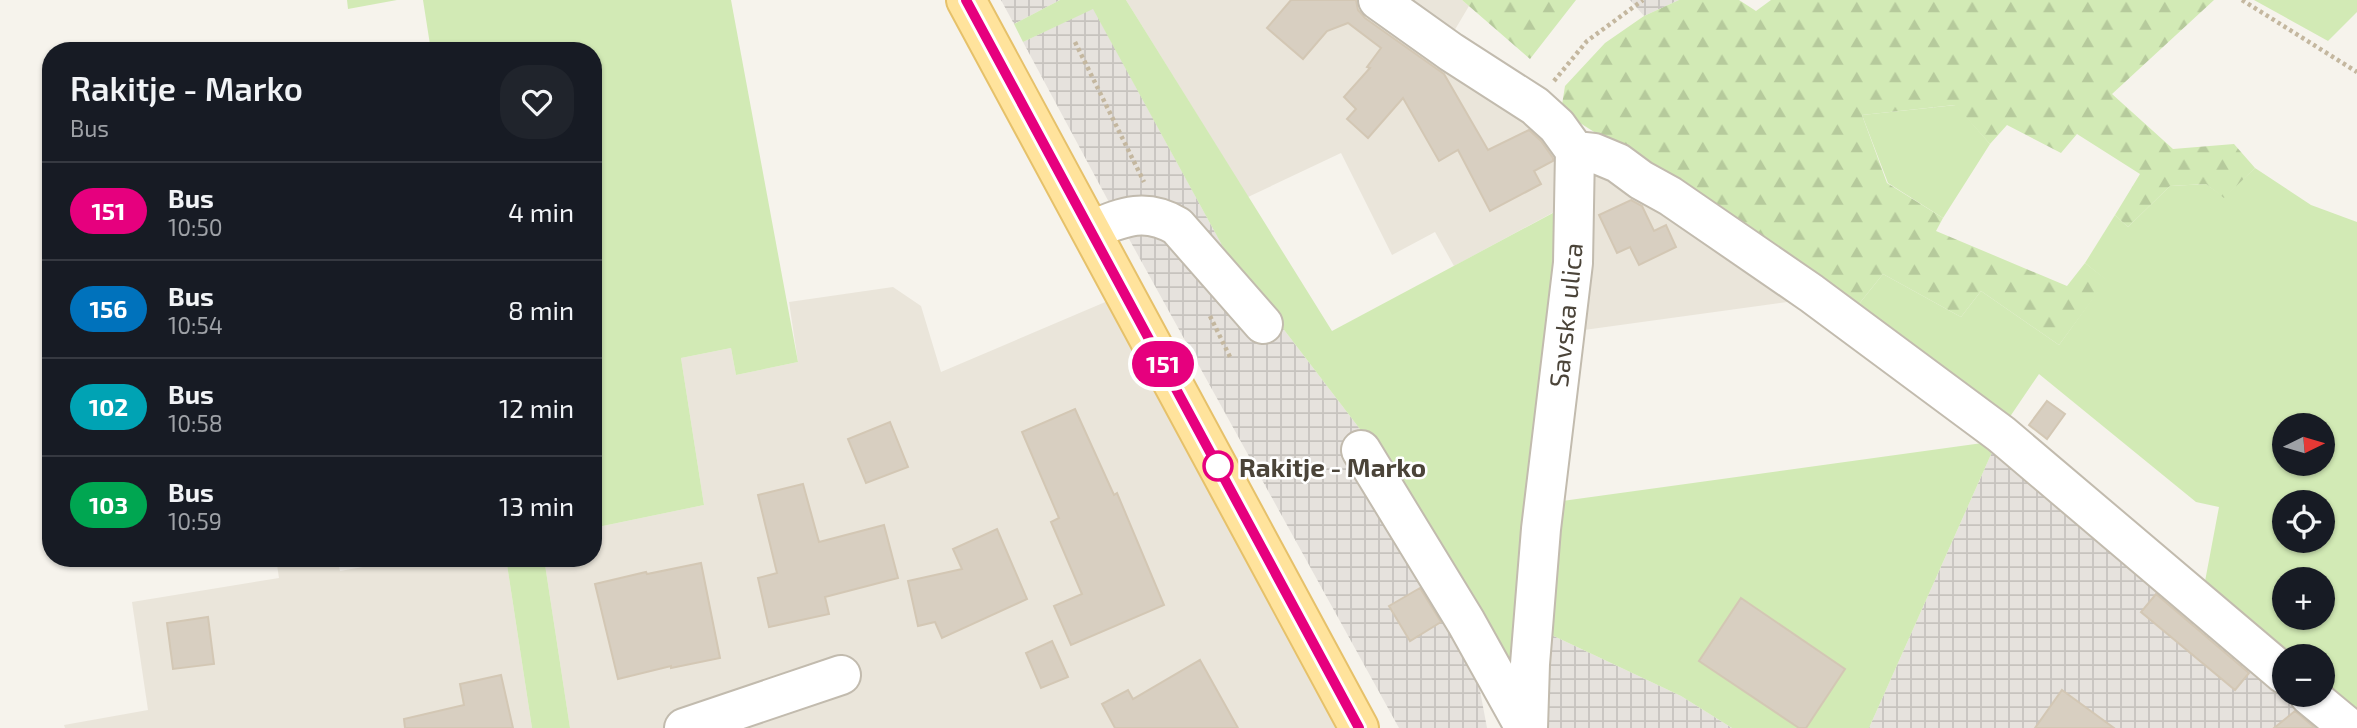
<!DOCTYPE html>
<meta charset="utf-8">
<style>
:root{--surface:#171b24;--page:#20242c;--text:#f1f3f6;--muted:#9ea1a6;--line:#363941}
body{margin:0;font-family:"Exo 2",sans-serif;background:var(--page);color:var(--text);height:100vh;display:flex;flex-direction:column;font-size:26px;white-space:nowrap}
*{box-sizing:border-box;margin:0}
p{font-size:23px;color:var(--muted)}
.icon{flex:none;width:38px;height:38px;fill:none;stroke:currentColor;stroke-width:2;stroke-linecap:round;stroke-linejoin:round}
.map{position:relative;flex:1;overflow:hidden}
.panel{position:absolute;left:42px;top:42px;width:560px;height:525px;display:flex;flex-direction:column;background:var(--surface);border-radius:28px;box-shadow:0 2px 5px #0004}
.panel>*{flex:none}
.badge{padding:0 14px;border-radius:23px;font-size:24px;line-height:46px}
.needle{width:46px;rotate:85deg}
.fabs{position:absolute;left:2272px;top:413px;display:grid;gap:14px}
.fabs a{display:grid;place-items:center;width:63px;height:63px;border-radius:50%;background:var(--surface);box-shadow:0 2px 5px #0004;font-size:35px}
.map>.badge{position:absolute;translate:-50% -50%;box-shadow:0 0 0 4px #fff}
.round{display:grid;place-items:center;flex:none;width:74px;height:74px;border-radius:28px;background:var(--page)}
.overview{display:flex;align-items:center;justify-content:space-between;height:119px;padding:0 28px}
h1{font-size:33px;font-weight:600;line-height:52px}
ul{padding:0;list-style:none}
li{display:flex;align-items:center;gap:21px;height:98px;padding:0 28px;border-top:2px solid var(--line)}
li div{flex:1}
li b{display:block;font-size:26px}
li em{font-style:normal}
li .badge{min-width:77px;font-weight:700;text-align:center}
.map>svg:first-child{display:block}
.residential{fill:#eae5da}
.industrial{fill:url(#industrial-grid)}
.green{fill:#d2eab5;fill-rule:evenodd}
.forest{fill:url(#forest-firs)}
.building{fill:#d8cfc1;stroke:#d3c7b4;stroke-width:2}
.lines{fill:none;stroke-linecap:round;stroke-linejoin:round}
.minor-casing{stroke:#c2bbae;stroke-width:42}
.major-casing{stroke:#e6c16a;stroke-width:42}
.path{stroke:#c4b79f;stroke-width:4.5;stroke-dasharray:3.5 3.5;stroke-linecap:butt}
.minor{stroke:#fff;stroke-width:38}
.major{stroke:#ffe39c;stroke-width:38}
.line-casing{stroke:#fff;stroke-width:16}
.line{stroke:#e6007e;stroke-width:10}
.stop-dot{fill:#fff;stroke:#e6007e;stroke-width:3.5}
.labels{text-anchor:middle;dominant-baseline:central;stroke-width:5;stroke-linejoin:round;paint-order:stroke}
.street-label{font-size:26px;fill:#4b4439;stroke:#fff}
.stop-label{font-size:26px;font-weight:bold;fill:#4b4439;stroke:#fff;text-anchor:start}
</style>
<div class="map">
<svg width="2357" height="728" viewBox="0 0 2357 728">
<defs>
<pattern id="industrial-grid" width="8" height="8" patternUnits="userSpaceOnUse" patternTransform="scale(1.75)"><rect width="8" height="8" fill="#e6e2dd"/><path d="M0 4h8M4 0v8" fill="none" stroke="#c7c3be"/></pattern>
<pattern id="forest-firs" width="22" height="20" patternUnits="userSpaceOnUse" patternTransform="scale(1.75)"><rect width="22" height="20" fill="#d2eab5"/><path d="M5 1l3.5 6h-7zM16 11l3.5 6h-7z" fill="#b6ca9c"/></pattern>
</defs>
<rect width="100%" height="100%" fill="#f6f3ec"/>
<!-- residential -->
<path class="residential" d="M 1126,0 L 1365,0 L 1802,300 L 1584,330 L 1565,206 L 1454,266 L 1435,232 L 1392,255 L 1341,153 L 1248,197 Z
M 1389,0 L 1462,0 L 1469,6 L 1447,43 Z
M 893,287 L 921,306 L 941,372 L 1110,300 L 1343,728 L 570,728 L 544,558 L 593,558 L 593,528 L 704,505 L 681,358 L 731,348 L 736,375 L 798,362 L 789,302 Z
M 276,558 L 337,558 L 340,571 L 415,558 L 506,558 L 532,728 L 65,728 L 64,725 L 148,710 L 132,602 L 279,578 Z"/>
<!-- industrial -->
<path class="industrial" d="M 1001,0 L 1060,0 L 1014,24 Z
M 1630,0 L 1679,0 L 1644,16 Z
M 1093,8 L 1229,258 L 1379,454 L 1475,664 L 1487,728 L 1399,728 L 1118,219 L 1023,42 Z
M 1997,441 L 2284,681 L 2284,695 L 2299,695 L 2336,728 L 1869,728 Z
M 1541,630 L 1681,696 L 1732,728 L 1546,728 Z"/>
<!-- green -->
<path class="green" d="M 347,0 L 397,0 L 348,9 Z
M 423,0 L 731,0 L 798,362 L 736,375 L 731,348 L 681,358 L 704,505 L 593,528 L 593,51 L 431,51 Z
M 1060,0 L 1126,0 L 1332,331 L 1566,206 L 1520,656 L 1508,662 L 1379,454 L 1229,258 L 1093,9 L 1023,42 L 1014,24 Z
M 2254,0 L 2357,0 L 2357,12 L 2328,41 Z
M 1956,105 L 1990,144 L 1943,218 L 1888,183 L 1862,115 Z
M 2255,168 L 2311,205 L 2357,222 L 2357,712 L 2322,693 L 2322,656 L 2284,656 L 2203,592 L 2219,507 L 2196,502 L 2039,374 L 2003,427 L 1851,314 L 1883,274 L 1961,317 L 1981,291 L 2059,345 L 2106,280 L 2085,263 L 2115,215 L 2128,227 L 2170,186 L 2206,184 L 2224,197 ZM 2284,425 L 2322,425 L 2322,464 L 2284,464 ZM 2284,502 L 2322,502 L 2322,541 L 2284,541 ZM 2284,579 L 2322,579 L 2322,618 L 2284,618 Z
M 1997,441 L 1869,728 L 1732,728 L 1681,696 L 1541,630 L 1555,502 Z
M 506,558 L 544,558 L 570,728 L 532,728 Z"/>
<!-- forest -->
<path class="forest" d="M 1462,0 L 1576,0 L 1530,59 Z
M 1679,0 L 1739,0 L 1756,11 L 1771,0 L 2214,0 L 2112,94 L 2173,149 L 2234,144 L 2255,168 L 2224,198 L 2206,184 L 2170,186 L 2128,227 L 2115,215 L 2140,174 L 2077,134 L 2061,153 L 2007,125 L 1990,144 L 1955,105 L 1862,115 L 1887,183 L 1943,218 L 1936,231 L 2067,286 L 2085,263 L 2107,280 L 2059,345 L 1981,291 L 1961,317 L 1883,274 L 1851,314 L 1659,173 L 1561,111 L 1565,86 L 1605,43 L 1644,16 Z"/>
<!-- building -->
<path class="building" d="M 1291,0 L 1356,0 L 1358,10 L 1365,18 L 1444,74 L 1488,150 L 1529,130 L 1541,141 L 1553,158 L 1553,161 L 1534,171 L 1541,184 L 1490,211 L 1458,150 L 1439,161 L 1403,98 L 1368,138 L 1347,119 L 1356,109 L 1344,97 L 1370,68 L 1367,67 L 1381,48 L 1348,23 L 1327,31 L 1303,59 L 1267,28 Z
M 1631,200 L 1642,206 L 1654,231 L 1666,225 L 1676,247 L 1639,265 L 1630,247 L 1617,253 L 1599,215 Z
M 2047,401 L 2065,414 L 2047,439 L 2029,425 Z
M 1075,409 L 1114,495 L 1117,493 L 1164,605 L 1071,645 L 1054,606 L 1082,594 L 1051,522 L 1059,518 L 1022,432 Z
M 890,422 L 908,467 L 866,483 L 848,439 Z
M 803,484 L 819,542 L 884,525 L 898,578 L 825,597 L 829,614 L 769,627 L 758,578 L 777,573 L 758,495 Z
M 997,529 L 1027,599 L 942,638 L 935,622 L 918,626 L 908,581 L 962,569 L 953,549 Z
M 701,563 L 720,658 L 671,668 L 671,666 L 618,679 L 595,584 L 646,572 L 647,574 Z
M 1420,588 L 1441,622 L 1410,641 L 1389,606 Z
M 2156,594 L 2249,673 L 2235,690 L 2141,612 Z
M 1741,598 L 1845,669 L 1806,728 L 1799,728 L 1699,661 Z
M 208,617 L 214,664 L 173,669 L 167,623 Z
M 1052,641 L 1068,677 L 1041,688 L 1026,653 Z
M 1200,660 L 1238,728 L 1115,728 L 1102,704 L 1128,690 L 1133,699 Z
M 501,675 L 513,728 L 405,728 L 404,719 L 464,705 L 460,684 Z
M 2062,690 L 2114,728 L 2035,728 Z
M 2295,711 L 2315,728 L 2274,728 Z"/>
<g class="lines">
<defs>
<path id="minor" d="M 1378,0 L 1451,52 L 1535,106 L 1557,126 L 1575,151 L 1573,263 L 1541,529 L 1530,664 L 1528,728
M 1575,151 L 1594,153 L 1618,163 L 1641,180 L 1670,196 L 1811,293 L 2001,434 L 2284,674
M 1091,230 C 1123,217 1145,207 1177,226 L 1263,324
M 1361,450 L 1466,622 L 1525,728
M 2309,695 L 2349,728
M 684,728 L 841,675"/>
<path id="major" d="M 966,0 L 1359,728"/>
</defs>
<!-- minor casing -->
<use href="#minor" class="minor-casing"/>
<!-- major casing -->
<use href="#major" class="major-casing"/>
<!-- path -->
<path class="path" d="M 2242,0 L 2357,72
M 1075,42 L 1144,182
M 1554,81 L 1587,41 L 1643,0
M 1210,316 L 1231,359"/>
<!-- minor -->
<use href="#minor" class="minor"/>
<!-- major -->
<use href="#major" class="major"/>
</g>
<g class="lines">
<defs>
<path id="line" d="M 966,0 L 1359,728"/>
</defs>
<!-- line casing -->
<use href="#line" class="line-casing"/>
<!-- line -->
<use href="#line" class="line"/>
</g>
<!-- markers -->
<circle class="stop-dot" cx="1218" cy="466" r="14"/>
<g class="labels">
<!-- street labels -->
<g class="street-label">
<text transform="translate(1565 315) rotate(-84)">Savska ulica</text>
</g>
<!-- stop labels -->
<g class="stop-label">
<text x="1239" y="466">Rakitje - Marko</text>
</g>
</g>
</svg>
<div class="fabs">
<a><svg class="needle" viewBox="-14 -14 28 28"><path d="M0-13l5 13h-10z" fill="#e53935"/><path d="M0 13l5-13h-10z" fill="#9ea1a6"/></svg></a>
<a><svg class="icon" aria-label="locate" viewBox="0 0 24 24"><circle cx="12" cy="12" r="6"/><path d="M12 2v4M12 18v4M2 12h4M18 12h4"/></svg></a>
<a>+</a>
<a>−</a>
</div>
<b class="badge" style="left:1163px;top:364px;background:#e6007e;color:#fff">151</b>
<section class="panel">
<div class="overview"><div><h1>Rakitje - Marko</h1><p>Bus</p></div><a class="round"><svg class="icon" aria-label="heart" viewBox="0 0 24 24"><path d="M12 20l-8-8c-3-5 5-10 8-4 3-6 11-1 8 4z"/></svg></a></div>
<ul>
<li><span class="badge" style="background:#e6007e;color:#fff">151</span><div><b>Bus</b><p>10:50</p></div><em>4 min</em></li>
<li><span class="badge" style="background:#0072bc;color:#fff">156</span><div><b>Bus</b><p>10:54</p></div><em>8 min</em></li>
<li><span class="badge" style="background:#00a3b4;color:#fff">102</span><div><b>Bus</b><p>10:58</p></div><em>12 min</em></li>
<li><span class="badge" style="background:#00a651;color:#fff">103</span><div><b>Bus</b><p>10:59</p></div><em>13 min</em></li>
</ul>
</section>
</div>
